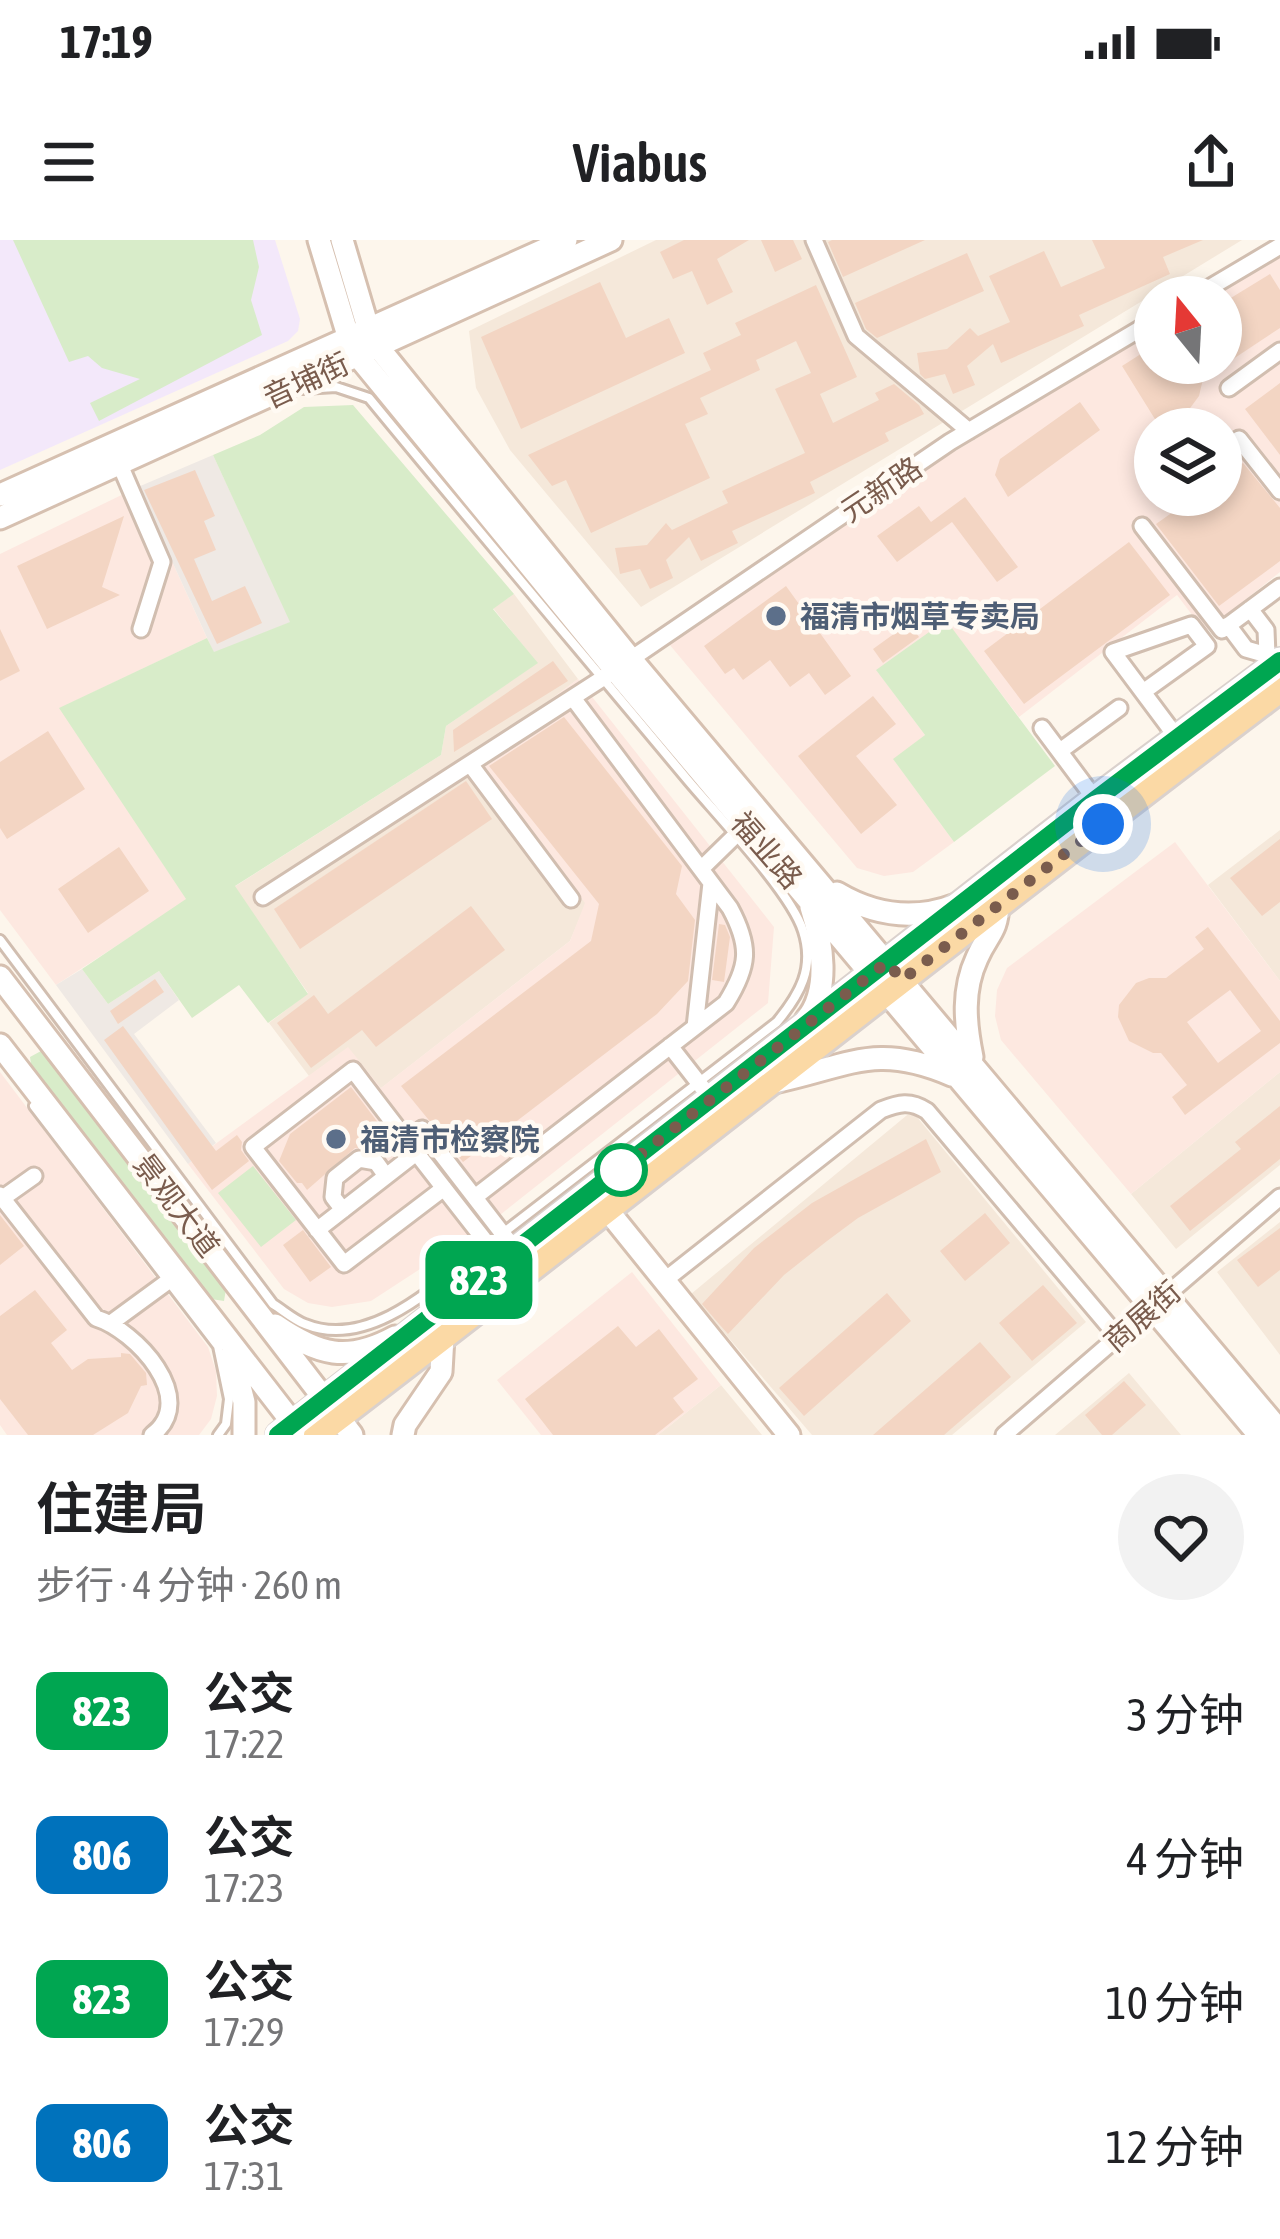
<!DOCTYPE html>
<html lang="zh">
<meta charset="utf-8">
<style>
:root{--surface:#fff;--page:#f2f2f2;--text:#202124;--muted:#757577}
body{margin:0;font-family:"Asap Condensed","Noto Sans SC",sans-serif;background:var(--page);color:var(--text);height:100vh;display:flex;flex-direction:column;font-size:45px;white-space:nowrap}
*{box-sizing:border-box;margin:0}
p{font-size:39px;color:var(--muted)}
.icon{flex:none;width:66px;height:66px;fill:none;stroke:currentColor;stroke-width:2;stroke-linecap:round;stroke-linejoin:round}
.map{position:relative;height:1195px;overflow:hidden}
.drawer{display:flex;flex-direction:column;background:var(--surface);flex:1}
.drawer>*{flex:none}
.badge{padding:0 24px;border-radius:18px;font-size:42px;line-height:78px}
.needle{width:78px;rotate:342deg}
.tools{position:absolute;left:1134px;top:36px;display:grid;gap:24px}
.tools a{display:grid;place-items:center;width:108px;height:108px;border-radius:50%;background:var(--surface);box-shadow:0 6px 18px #0003;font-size:60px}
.you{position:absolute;width:60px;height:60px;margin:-30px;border:9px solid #fff;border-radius:50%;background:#1a73e8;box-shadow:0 0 0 18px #1a73e833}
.map>.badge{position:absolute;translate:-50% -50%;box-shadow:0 0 0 6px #fff}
.round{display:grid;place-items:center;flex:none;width:126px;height:126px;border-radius:63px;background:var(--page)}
.headline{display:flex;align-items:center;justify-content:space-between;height:204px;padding:0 36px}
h1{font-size:57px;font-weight:600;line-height:90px}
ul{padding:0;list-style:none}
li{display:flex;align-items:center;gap:36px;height:144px;padding:0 36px}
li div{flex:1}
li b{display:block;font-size:45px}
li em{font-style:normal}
li .badge{min-width:132px;font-weight:700;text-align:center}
.status{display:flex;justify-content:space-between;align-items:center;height:84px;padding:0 60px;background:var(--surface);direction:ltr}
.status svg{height:33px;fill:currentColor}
header{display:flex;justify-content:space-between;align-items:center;height:156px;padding:0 36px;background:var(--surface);font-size:54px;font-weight:600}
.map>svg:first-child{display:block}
.residential{fill:#f5e8da}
.commercial{fill:#fde8e0;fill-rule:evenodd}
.industrial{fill:#efe9e4}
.education{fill:#f3e8fa}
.green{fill:#d8ecc9}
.building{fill:#f3d5c3;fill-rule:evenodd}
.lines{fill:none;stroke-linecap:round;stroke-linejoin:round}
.lane-casing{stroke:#d1beb0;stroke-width:14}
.street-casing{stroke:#d1beb0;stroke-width:21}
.secondary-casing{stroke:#d6c0b0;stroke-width:27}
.primary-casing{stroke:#dad1cd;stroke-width:30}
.lane{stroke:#fff;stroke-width:8}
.street{stroke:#fff;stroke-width:15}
.secondary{stroke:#fff;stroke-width:21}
.primary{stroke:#fbd9a5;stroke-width:24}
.line-casing{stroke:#fff;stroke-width:27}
.line{stroke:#00a651;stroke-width:18}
.walk{stroke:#7a5c4d;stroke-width:12;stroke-dasharray:0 21.6}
.service-dot{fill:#5c6f8a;stroke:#fffaf3;stroke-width:4.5}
.stop-dot{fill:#fff;stroke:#00a651;stroke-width:6}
.labels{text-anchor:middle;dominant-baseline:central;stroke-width:9;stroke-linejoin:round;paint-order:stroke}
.street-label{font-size:30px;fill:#7a5c4d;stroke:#fffaf3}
.service-label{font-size:30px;font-weight:bold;fill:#4e5e75;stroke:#fffaf3;text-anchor:start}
</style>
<div class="status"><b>17:19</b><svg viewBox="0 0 49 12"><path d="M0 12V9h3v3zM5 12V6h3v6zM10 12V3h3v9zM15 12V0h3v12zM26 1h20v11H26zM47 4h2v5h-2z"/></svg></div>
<header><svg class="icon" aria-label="menu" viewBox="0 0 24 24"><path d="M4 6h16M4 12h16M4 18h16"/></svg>Viabus<svg class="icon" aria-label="share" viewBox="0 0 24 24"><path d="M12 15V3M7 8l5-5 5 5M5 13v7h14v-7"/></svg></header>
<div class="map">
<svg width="1280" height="1195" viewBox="0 0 1280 1195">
<rect width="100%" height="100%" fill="#fdf6ec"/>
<!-- residential -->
<path class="residential" d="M 656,0 L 1242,0 L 641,367 L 510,210 L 476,148 L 469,91 Z
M 514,354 L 578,439 L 475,516 L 586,663 L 570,701 L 380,849 L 348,808 L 309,836 L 269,783 L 308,753 L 234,647 L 441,515 L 446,486 L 537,423 L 493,368 Z
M 1280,590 L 1280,741 L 1208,645 Z
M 1280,832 L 1280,925 L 1176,1009 L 1131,954 Z
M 912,871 L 1086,1082 L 952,1195 L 812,1195 L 691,1054 Z
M 1280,982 L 1280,1115 L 1217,1032 Z
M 1129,1133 L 1181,1195 L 1055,1195 Z
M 721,1145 L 762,1195 L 658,1195 Z"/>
<!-- commercial -->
<path class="commercial" d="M 1280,18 L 1280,332 L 1205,392 L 1177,355 L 1019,477 L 946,381 L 877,431 L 925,495 L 894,520 L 954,602 L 913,632 L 884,636 L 857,628 L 669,404 L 944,218 L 1155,91 L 1155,123 L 1221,123 L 1221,57 L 1213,57 ZM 1155,189 L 1221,189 L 1221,255 L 1155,255 Z
M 138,247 L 207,398 L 60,468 L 187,660 L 56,745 L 0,670 L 0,314 Z
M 578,439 L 774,687 L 768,763 L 486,986 L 371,1061 L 332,1067 L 308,1063 L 284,1049 L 188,924 L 348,807 L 381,848 L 570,701 L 585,663 L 475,516 Z
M 1175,602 L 1280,741 L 1280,832 L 1131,954 L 1001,800 L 995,776 L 997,750 L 1007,728 Z
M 0,832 L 208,1107 L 216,1131 L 217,1156 L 211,1179 L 199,1195 L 7,1195 L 0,1185 Z
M 632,1032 L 721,1145 L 658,1195 L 541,1195 L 497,1140 Z"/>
<!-- industrial -->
<path class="industrial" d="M 213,215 L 291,382 L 214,413 L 138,247 Z
M 82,729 L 108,764 L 159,731 L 179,760 L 134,794 L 216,903 L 188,924 L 56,745 Z"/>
<!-- education -->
<path class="education" d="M 0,0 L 275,0 L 300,79 L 298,91 L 288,101 L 0,230 Z"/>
<!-- green -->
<path class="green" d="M 13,0 L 253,0 L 259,27 L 251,60 L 262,95 L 99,181 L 90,163 L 140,139 L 102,128 L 88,116 L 69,122 Z
M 353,165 L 514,354 L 493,369 L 538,423 L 446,486 L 441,515 L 235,646 L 308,754 L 268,783 L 239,745 L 192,778 L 159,731 L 108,764 L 82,729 L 186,659 L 59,468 L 207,398 L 214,412 L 290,382 L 213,215 L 260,195 L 304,167 Z
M 946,380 L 1055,526 L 954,602 L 893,519 L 925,495 L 876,430 Z
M 41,811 L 226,1049 L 224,1061 L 211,1059 L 31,824 L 30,817 Z
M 253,926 L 296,980 L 261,1007 L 218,953 Z"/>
<!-- building -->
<path class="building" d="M 684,0 L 749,0 L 717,19 L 733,52 L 707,65 L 692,31 L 673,39 L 660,12 Z
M 761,0 L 793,0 L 802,19 L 775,32 Z
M 832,0 L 925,0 L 843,37 L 828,2 Z
M 1092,0 L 1203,0 L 1163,17 L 1170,34 L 1079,75 L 1084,86 L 1001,123 L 993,104 L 967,126 L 975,145 L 953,154 L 945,134 L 925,139 L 920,134 L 917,113 L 947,109 L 970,88 L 978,96 L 1010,82 L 989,36 L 1044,11 L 1061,47 L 1105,28 Z
M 967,13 L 984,51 L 877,98 L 866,89 L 855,63 Z
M 1270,34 L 1280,50 L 1280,88 L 1203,139 L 1199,156 L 1182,179 L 1172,184 L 1158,184 L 1122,126 L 1155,105 L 1155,123 L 1221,123 L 1221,64 Z
M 600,42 L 626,98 L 669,78 L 685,113 L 521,189 L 481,97 Z
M 816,45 L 857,137 L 820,154 L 833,183 L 879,160 L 875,153 L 894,144 L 919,165 L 924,174 L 885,193 L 889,201 L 810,242 L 815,253 L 732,291 L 738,303 L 701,321 L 689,297 L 666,320 L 673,338 L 650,349 L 640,329 L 620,334 L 615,308 L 647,305 L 666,283 L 672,290 L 728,263 L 722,251 L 805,213 L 775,149 L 811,133 L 796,101 L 756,120 L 760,130 L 700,158 L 708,174 L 685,184 L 710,238 L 591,293 L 566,240 L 552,246 L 528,215 L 711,130 L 703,113 L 741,95 L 735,83 Z
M 1280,143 L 1280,215 L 1245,169 Z
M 1080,162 L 1100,190 L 1008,257 L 995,235 L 1000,219 Z
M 1243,223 L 1280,268 L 1280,321 L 1219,366 L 1156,284 L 1197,255 L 1221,255 L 1221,238 Z
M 195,230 L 215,276 L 204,281 L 216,310 L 194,319 L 212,361 L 245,346 L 262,383 L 217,404 L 144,250 Z
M 965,257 L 1018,327 L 997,342 L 952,282 L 897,322 L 877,296 L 919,266 L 931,282 Z
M 124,276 L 102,347 L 120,355 L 47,389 L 17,326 Z
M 1129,302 L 1170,355 L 1024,464 L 984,411 Z
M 786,346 L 851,436 L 825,455 L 809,433 L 790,447 L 770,420 L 743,440 L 734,428 L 725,434 L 704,406 Z
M 909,383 L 919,397 L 883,423 L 873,409 Z
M 0,389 L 20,431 L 0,441 Z
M 553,421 L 568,441 L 454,512 L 453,490 Z
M 873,456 L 896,484 L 856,516 L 897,565 L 861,594 L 798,516 Z
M 564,477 L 682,626 L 676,654 L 695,680 L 688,741 L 657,774 L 463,922 L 401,846 L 591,701 L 599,664 L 489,526 Z
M 48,491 L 85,549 L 7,599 L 0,588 L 0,522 Z
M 466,541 L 492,579 L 300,709 L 274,669 Z
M 1280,599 L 1280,662 L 1262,676 L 1230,638 Z
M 119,607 L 149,651 L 88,693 L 58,649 Z
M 471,666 L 505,710 L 376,807 L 362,790 L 311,828 L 277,783 L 314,755 L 328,774 Z
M 719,684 L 725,685 L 730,697 L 724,742 L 712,740 Z
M 1208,687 L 1280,781 L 1280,803 L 1185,875 L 1172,857 L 1187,845 L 1161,813 L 1153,813 L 1129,801 L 1118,777 L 1119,765 L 1136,743 L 1149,738 L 1166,738 L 1204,709 L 1195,697 ZM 1230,750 L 1261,791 L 1218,823 L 1187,782 Z
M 155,739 L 164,752 L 118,784 L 110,771 Z
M 123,786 L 216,911 L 237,895 L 242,902 L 241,910 L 249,921 L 212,950 L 104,800 Z
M 351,847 L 392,901 L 391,912 L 387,916 L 378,910 L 355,908 L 307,950 L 302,943 L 297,943 L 279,921 L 290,894 Z
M 1280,866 L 1280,919 L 1190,991 L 1170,966 L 1241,909 L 1235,902 Z
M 926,899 L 941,932 L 858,978 L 827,1001 L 784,1035 L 728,1094 L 719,1084 L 702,1064 L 754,1008 L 812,963 Z
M 985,973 L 1010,1003 L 965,1041 L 940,1011 Z
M 0,975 L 24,1006 L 0,1025 Z
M 1280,988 L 1280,1030 L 1258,1047 L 1237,1020 Z
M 303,990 L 331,1027 L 310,1042 L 283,1005 Z
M 1043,1045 L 1077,1083 L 1032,1121 L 999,1083 Z
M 35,1050 L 67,1090 L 51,1103 L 72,1130 L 88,1119 L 121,1117 L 121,1113 L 130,1114 L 146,1133 L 147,1145 L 141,1146 L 128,1173 L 93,1195 L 28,1195 L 0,1159 L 0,1076 Z
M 887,1053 L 911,1081 L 804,1176 L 779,1148 Z
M 618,1086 L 636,1107 L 659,1089 L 698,1139 L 673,1158 L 684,1172 L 655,1195 L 553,1195 L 525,1159 Z
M 980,1102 L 1011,1137 L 944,1195 L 873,1195 Z
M 1124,1141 L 1146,1165 L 1112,1195 L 1102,1195 L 1085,1175 Z"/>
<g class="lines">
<defs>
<path id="lane" d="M 303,149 L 336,147 L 369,158 C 474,286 581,412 686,538 C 715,573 791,652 803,691 C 815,728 800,754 777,782 L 503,993
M 0,700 L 273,1064 C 283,1070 294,1080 305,1084 C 371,1111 439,1042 486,1005
M 34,866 L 218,1106 L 229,1159 L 226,1184 L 218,1195"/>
<path id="street" d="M 814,0 L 856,96 L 969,191
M 1194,57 L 1280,6
M 1229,148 L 1280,111
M 1239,199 L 1280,251
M 120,225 L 162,322 L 141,389
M 1142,286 L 1222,390 L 1280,347
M 1250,369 L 1266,390 L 1267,415 L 1275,425
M 1228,385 L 1246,409 L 1267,415
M 1143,452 L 1207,406 L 1191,385 L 1113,412 L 1169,487
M 1042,488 L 1095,559
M 1060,511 L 1119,468
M 470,524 L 571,659
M 701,629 L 746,585
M 263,657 L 603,438 L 950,202 L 1155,80
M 695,787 L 711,643
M 670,806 L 712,860
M 422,889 L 516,1011
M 444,948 L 344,1024 L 253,907 L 353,830 C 399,891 446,951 493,1011
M 0,955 L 96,1078 C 135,1090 200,1159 152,1195
M 475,957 L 726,763 C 749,726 751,707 730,668 L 573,458
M 0,960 L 34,936
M 343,970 L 333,957 L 335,938 L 359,919 L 376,922 L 386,936
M 317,990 L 416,913
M 665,1040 L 881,870 C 899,863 910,860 927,871 L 1118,1097
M 111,1083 L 178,1034
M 1004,1195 L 1280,957"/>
<path id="secondary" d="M 319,0 L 349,99 L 358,116 L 615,430 L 1259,1195
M 342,0 L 369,91 L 378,107 L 630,418 L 1280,1191
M 0,255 L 566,0
M 0,278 L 611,0
M 837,653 C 874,675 914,681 956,665
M 0,737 L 352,1195
M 806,780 C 831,751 822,701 811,667
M 0,805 L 302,1195
M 972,817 C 965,783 962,750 977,718 C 988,693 997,693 998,664
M 774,842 C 850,826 875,802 952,835
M 609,972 L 789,1195
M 275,1085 C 319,1115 347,1123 395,1097
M 232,1115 L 244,1162 L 244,1195
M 403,1195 L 405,1185 L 441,1132 L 443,1097"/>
<path id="primary" d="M 279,1195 L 1095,559 L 1280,421
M 316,1195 C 639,948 956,695 1280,450"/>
</defs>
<!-- lane casing -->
<use href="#lane" class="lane-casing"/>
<!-- street casing -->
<use href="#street" class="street-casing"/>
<!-- secondary casing -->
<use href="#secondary" class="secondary-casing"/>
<!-- primary casing -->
<use href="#primary" class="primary-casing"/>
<!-- lane -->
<use href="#lane" class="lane"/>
<!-- street -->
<use href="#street" class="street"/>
<!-- secondary -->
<use href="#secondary" class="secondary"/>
<!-- primary -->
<use href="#primary" class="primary"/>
</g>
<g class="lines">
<defs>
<path id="line" d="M 278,1195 L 1095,560 L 1280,421"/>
</defs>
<!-- line casing -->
<use href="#line" class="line-casing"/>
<!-- line -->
<use href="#line" class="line"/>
<!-- walk -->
<path class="walk" d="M 621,930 L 614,935 L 887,722 L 902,740 L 1103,584"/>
</g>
<!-- markers -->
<g class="service-dot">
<circle cx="776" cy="376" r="12"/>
<circle cx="336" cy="899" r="12"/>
</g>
<circle class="stop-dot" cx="621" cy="930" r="24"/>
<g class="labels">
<!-- street labels -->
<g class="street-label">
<text transform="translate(306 140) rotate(-25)">音埔街</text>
<text transform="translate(881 249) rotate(-34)">元新路</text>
<text transform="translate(767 610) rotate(49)">福业路</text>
<text transform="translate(177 965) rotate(53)">景观大道</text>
<text transform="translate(1142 1076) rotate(-41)">商展街</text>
</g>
<!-- service labels -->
<g class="service-label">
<text x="800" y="376">福清市烟草专卖局</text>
<text x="360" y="899">福清市检察院</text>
</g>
</g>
</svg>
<div class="tools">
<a><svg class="needle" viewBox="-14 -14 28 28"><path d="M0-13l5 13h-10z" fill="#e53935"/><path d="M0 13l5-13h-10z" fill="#757577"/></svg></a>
<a><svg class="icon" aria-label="layers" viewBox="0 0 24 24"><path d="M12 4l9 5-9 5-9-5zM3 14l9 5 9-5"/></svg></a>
</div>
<div class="you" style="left:1103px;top:584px"></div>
<b class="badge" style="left:479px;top:1040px;background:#00a651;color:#fff">823</b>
</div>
<section class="drawer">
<div class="headline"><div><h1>住建局</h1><p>步行 · 4 分钟 · 260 m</p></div><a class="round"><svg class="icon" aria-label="heart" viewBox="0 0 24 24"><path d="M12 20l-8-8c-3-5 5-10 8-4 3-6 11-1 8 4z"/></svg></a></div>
<ul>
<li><span class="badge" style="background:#00a651;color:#fff">823</span><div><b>公交</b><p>17:22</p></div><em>3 分钟</em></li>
<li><span class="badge" style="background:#0072bc;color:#fff">806</span><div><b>公交</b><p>17:23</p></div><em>4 分钟</em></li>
<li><span class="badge" style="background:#00a651;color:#fff">823</span><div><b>公交</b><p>17:29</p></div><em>10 分钟</em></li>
<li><span class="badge" style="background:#0072bc;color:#fff">806</span><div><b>公交</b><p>17:31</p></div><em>12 分钟</em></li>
</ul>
</section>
